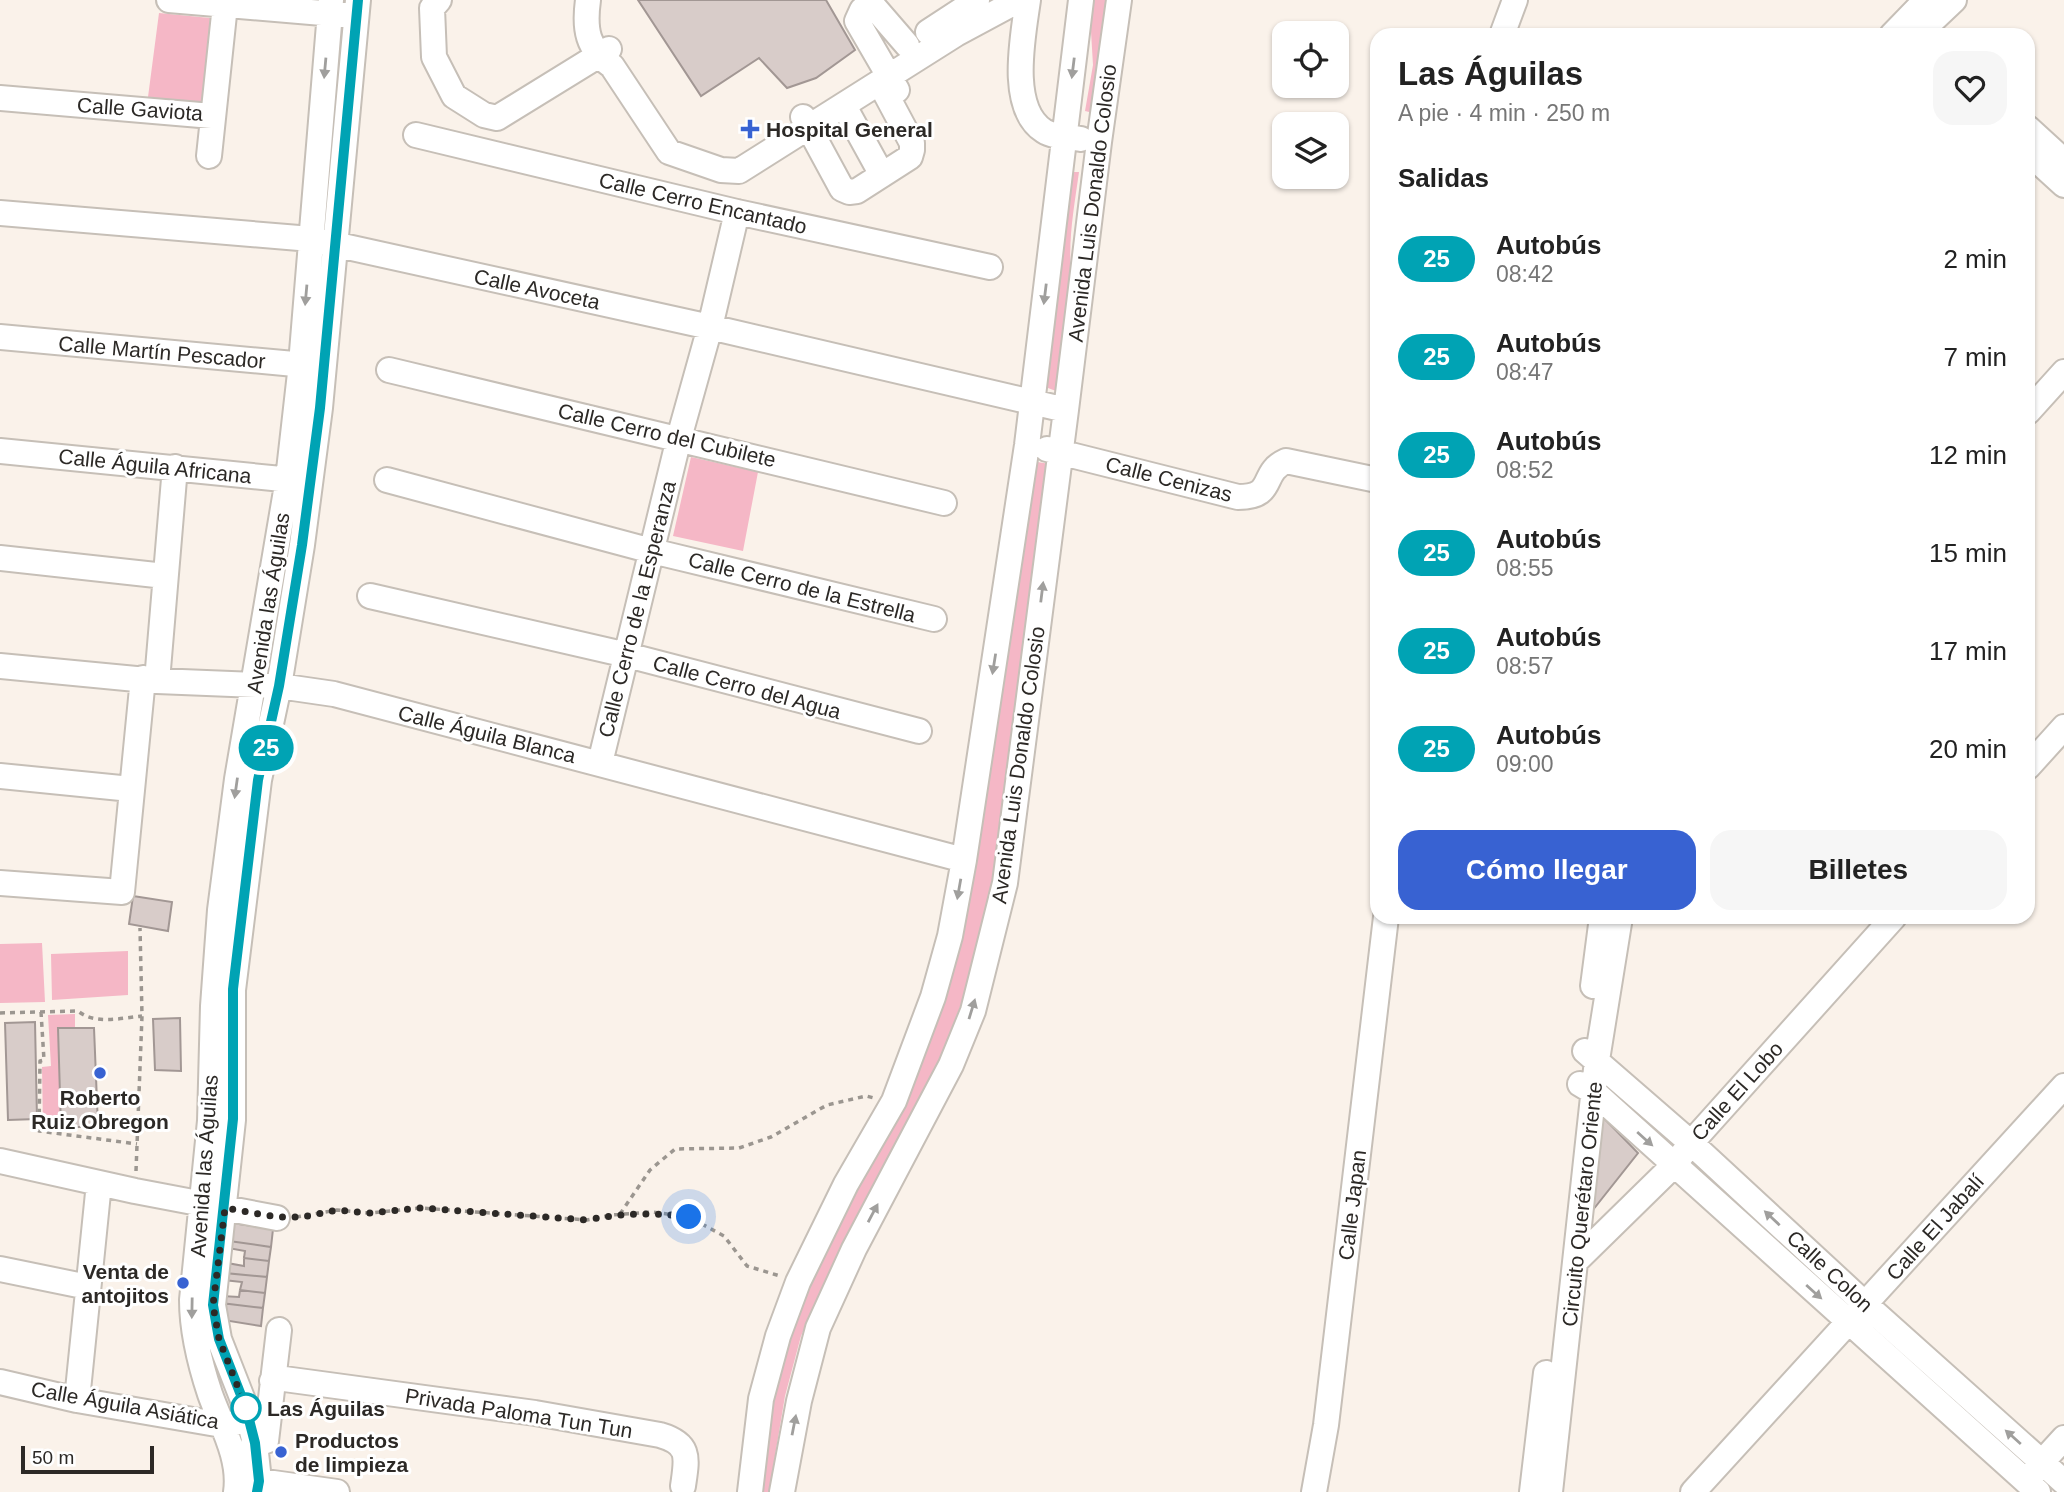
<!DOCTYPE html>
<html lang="es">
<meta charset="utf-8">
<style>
:root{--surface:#fff;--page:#f6f6f6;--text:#222;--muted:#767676;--accent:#3862d2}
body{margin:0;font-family:Arial,sans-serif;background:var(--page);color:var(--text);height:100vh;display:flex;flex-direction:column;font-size:26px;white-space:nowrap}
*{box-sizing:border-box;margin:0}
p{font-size:23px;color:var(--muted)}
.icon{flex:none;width:38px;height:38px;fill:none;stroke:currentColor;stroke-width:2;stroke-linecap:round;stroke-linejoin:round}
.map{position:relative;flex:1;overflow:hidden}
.panel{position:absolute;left:1370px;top:28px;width:665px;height:896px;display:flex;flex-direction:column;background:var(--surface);border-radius:21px;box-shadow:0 2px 5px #0004}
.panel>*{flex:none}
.badge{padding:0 14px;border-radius:23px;font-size:24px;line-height:46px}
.controls{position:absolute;left:1272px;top:21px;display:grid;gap:14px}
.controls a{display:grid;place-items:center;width:77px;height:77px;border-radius:14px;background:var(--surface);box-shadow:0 2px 5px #0004;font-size:35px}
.scale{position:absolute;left:21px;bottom:18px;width:133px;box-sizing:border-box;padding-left:7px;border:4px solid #2c2926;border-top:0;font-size:19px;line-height:24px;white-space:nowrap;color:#2c2926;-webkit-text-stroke:5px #fff;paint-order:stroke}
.you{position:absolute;width:35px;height:35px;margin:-18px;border:5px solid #fff;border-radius:50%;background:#1a73e8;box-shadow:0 0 0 10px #1a73e833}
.map>.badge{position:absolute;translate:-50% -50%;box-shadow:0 0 0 4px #fff}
h2{padding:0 28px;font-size:26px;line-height:63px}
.round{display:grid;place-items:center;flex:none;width:74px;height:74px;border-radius:21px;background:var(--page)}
.overview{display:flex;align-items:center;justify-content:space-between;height:119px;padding:0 28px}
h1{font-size:33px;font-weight:700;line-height:52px}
.action{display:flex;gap:14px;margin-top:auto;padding:14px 28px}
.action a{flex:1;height:80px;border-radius:21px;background:var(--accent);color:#fff;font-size:28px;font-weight:700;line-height:80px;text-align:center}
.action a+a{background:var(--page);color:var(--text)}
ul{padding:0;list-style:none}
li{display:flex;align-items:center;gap:21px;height:98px;padding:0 28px}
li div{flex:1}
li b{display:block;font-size:26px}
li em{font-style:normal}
li .badge{min-width:77px;font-weight:700;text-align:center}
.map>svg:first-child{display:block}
.green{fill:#f5b7c6}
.building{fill:#d8ccc9;stroke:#a29794;stroke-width:2}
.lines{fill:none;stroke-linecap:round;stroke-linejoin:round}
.minor-casing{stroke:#c6bfb7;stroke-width:28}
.path{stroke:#9b9690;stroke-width:3.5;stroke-dasharray:5 5;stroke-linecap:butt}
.minor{stroke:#fff;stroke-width:24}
.oneway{fill:#a09f9d}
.line-casing{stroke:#fff;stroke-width:16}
.line{stroke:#00a3b4;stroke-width:10}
.walk{stroke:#2c2926;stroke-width:7;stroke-dasharray:0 12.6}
.poi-dot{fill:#3862d2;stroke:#fff;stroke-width:2.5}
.stop-dot{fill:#fff;stroke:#00a3b4;stroke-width:3.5}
.labels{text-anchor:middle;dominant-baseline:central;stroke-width:6;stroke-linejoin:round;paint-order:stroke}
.street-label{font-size:21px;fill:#2c2926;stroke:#fff}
.poi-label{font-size:21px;font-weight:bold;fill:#2c2926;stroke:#fff;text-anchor:start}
.stop-label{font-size:21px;font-weight:bold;fill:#2c2926;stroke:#fff;text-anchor:start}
</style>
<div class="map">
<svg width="2064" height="1492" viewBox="0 0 2064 1492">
<rect width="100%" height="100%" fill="#faf2ea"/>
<!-- green -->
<path class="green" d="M 1092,0 L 1107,0 L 1093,113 L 1085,111 L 1093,65 L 1090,15 Z
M 159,13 L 210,18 L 203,103 L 148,97 Z
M 1069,172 L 1079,172 C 1074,208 1067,244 1072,280 L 1056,391 L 1040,385 Z
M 691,457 L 758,472 L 743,551 L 673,536 Z
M 1031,461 L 1050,464 L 998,855 L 982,938 L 964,997 L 941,1055 L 921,1099 L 839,1253 L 801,1336 L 785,1396 L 769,1492 L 757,1492 L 773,1394 L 801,1298 L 932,1032 Z
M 42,943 L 45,1002 L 0,1003 L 0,944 Z
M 128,951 L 128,995 L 52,1000 L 51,954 Z
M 75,1014 L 75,1028 L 58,1028 L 61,1128 L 43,1129 L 42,1067 L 51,1066 L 48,1015 Z"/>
<!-- building -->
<path class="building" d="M 638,0 L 826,0 L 855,50 L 816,78 L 787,88 L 759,58 L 701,96 Z
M 133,896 L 172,902 L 168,931 L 129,924 Z
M 180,1018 L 181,1071 L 155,1070 L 153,1019 Z
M 35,1022 L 37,1119 L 8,1120 L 5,1023 Z
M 58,1028 L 94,1028 L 98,1126 L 61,1128 Z
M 1594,1108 L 1638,1153 L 1581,1225 Z
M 232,1223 L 273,1229 L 271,1247 L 229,1241 Z
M 229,1241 L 271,1247 L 269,1261 L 244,1258 L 245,1251 L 228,1248 Z
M 244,1258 L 269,1261 L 267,1277 L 225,1273 L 227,1263 L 244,1266 Z
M 225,1273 L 267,1277 L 265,1293 L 240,1290 L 242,1282 L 224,1280 Z
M 240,1290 L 265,1293 L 263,1308 L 221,1303 L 222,1296 L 239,1297 Z
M 221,1303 L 263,1308 L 261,1326 L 223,1320 Z"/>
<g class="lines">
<defs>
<path id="minor" d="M 169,0 L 346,15
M 439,0 L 432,8 L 434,57 L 454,96 L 484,115 L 497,118 L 609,49
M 588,0 C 584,29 587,49 612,66 L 669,152 L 721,170 L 739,171 L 956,34 L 1019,0
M 1028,0 C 1023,36 1008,108 1044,131 C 1053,137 1070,137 1081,139
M 928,32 L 977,0
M 1502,35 L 1515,0
M 1892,35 L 1926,0
M 1917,35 L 1954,0
M 897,90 L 857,21 L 862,10 L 875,8 L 907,45
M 0,98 L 212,116
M 844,106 L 882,175
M 803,117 L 842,189 L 849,192 L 857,191 L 910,157 L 912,150 L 912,143 L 880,83
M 2028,128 L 2064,161
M 416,135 L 737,212 L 990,267
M 2028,152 L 2064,185
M 209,156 L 225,5
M 0,213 L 311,239 L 710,327 L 1066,410
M 0,337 L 316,366
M 389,370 L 944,503
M 2028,412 L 2064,372
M 1047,449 L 1238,497 C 1277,497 1259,473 1286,461 L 1377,480
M 0,451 L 302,481
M 387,480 L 652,551 L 934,619
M 0,558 L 165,576
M 370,596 L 627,655 L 919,731
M 0,666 L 157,681 L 279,686 L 334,694 L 964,860
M 157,681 L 175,467
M 600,763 L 679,438 L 710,327 L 737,212
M 2028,767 L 2064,727
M 0,776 L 131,789
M 0,883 L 122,892 L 143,678
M 1593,986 L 1602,917
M 1585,1051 L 1691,1143 L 1865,1304 L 2064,1482
M 1580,1084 L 1595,1093 L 2038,1492
M 0,1161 L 135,1191 L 277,1218
M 1576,1261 L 1674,1165 L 1691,1143 L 1894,917
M 0,1269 L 88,1287
M 272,1381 L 277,1378 L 535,1413 L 660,1435 C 691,1444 687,1458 683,1486
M 0,1382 L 77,1400 L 222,1425 L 235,1423
M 77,1400 L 99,1183
M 253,1444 L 266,1441 L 279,1330
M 2031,1474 L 2064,1438
M 259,1481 L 337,1492
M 236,1492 C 241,1458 221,1425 210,1394 C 200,1364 192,1332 192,1300 L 210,1121 L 213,1006 L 220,910 L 237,779 L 288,479 L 301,364 L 331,0
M 257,1492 L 259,1481 L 255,1443 L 246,1408 L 219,1339 L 213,1305 L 233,1120 L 233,990 L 259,780 L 279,686 L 302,545 L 320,408 L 358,0
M 750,1492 L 761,1399 L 778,1336 L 798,1282 L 846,1184 L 894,1101 L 933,997 L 950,936 L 964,860 L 1027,445 L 1081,0
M 782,1492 L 799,1401 L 818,1328 L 854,1249 L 951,1065 L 973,1011 L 1005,883 L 1066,410 L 1099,142 L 1119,0
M 1314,1492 L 1326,1425 L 1386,917
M 1532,1492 L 1546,1373
M 1550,1492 L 1597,1060 L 1620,917
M 1693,1492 L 2064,1086"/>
</defs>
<!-- minor casing -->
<use href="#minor" class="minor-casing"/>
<!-- path -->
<path class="path" d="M 41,1012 L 44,1060 L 40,1061 L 39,1131 L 137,1144
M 0,1013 L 78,1011 C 95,1025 121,1018 142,1016
M 136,1171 L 142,1016 L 140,928
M 620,1214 L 650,1170 L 675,1149 L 739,1148 L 771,1137 L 827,1105 L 866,1096 L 874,1098
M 296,1217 L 337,1210 L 369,1213 L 421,1208 L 587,1220 L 612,1215 L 652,1212 L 689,1217 L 724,1236 L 747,1266 L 780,1276"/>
<!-- minor -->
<use href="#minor" class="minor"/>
</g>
<!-- one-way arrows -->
<defs><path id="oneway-solid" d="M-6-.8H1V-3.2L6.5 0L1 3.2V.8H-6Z" transform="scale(1.75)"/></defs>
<g class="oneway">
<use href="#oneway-solid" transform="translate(325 68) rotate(95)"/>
<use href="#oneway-solid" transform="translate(1073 68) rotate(97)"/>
<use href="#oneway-solid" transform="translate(1045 294) rotate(97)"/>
<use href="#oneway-solid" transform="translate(306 295) rotate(95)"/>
<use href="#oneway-solid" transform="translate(1042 592) rotate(-83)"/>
<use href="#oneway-solid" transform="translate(994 664) rotate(99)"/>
<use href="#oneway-solid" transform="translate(236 788) rotate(98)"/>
<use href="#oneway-solid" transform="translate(959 889) rotate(100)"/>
<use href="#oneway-solid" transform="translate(972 1009) rotate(-73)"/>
<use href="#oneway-solid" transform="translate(1645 1139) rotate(42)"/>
<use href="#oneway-solid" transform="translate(873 1213) rotate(-62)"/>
<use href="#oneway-solid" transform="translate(1772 1218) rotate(-137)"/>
<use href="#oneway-solid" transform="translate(1814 1292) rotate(42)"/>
<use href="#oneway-solid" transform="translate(192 1308) rotate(91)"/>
<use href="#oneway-solid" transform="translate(794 1425) rotate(-79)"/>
<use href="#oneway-solid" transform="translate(2013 1437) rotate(-138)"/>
</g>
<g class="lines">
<defs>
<path id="line" d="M 257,1492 L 259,1481 L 255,1443 L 246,1408 L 219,1339 L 213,1305 L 233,1119 L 233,989 L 258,780 L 279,686 L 302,545 L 320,408 L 358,0"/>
</defs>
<!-- line casing -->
<use href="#line" class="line-casing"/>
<!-- line -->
<use href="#line" class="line"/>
<!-- walk -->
<path class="walk" d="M 246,1408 L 219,1339 L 213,1305 L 225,1208 L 277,1217 L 302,1217 L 337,1210 L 369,1213 L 421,1208 L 587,1220 C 624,1213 652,1212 689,1217"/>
</g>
<!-- markers -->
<g class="poi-dot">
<path d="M746.5 118.5h7v7h7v7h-7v7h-7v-7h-7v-7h7z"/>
<circle cx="100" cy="1073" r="7"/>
<circle cx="183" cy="1283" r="7"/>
<circle cx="281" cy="1452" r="7"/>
</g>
<circle class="stop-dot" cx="246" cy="1408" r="14"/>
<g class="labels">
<!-- street labels -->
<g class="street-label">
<text transform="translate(140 109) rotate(4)">Calle Gaviota</text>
<text transform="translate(703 203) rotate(13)">Calle Cerro Encantado</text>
<text transform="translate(1092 203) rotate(-83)">Avenida Luis Donaldo Colosio</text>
<text transform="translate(537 289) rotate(12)">Calle Avoceta</text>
<text transform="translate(162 352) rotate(5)">Calle Martín Pescador</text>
<text transform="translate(667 435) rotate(13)">Calle Cerro del Cubilete</text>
<text transform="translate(155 466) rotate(6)">Calle Águila Africana</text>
<text transform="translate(1169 479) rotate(14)">Calle Cenizas</text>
<text transform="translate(802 587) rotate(14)">Calle Cerro de la Estrella</text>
<text transform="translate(268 603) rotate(-81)">Avenida las Águilas</text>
<text transform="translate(637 609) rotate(-76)">Calle Cerro de la Esperanza</text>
<text transform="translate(747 687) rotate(15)">Calle Cerro del Agua</text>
<text transform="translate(487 734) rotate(14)">Calle Águila Blanca</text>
<text transform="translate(1018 765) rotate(-82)">Avenida Luis Donaldo Colosio</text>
<text transform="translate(1737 1091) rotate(-48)">Calle El Lobo</text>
<text transform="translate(204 1166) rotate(-86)">Avenida las Águilas</text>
<text transform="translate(1582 1204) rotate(-84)">Circuito Querétaro Oriente</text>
<text transform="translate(1352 1205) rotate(-83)">Calle Japan</text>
<text transform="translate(1935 1227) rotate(-48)">Calle El Jabalí</text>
<text transform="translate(1830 1271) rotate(43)">Calle Colon</text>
<text transform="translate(125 1405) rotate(10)">Calle Águila Asiática</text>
<text transform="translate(519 1413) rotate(9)">Privada Paloma Tun Tun</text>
</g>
<!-- poi labels -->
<g class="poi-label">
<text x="766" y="129">Hospital General</text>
<text x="100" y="1097" text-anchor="middle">Roberto<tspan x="100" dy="24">Ruiz Obregon</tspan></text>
<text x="169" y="1271" text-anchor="end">Venta de<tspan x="169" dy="24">antojitos</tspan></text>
<text x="295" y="1440">Productos<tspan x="295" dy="24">de limpieza</tspan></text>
</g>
<!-- stop labels -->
<g class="stop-label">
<text x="267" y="1408">Las Águilas</text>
</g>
</g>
</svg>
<div class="controls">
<a><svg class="icon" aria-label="locate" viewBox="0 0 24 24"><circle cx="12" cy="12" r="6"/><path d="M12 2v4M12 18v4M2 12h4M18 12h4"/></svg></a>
<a><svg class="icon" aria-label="layers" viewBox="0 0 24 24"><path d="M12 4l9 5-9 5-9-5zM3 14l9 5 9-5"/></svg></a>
</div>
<div class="scale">50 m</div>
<div class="you" style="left:689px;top:1217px"></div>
<b class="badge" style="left:266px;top:748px;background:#00a3b4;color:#fff">25</b>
<section class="panel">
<div class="overview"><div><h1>Las Águilas</h1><p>A pie · 4 min · 250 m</p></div><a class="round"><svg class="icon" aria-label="heart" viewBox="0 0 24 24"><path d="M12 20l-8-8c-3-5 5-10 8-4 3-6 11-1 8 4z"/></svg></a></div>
<h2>Salidas</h2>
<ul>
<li><span class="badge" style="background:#00a3b4;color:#fff">25</span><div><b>Autobús</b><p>08:42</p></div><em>2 min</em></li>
<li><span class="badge" style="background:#00a3b4;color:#fff">25</span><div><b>Autobús</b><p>08:47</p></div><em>7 min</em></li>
<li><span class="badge" style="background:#00a3b4;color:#fff">25</span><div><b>Autobús</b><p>08:52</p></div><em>12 min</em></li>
<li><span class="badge" style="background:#00a3b4;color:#fff">25</span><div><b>Autobús</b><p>08:55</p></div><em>15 min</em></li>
<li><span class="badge" style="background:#00a3b4;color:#fff">25</span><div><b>Autobús</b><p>08:57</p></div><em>17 min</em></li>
<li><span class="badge" style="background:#00a3b4;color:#fff">25</span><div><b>Autobús</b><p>09:00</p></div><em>20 min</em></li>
</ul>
<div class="action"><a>Cómo llegar</a><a>Billetes</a></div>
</section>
</div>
